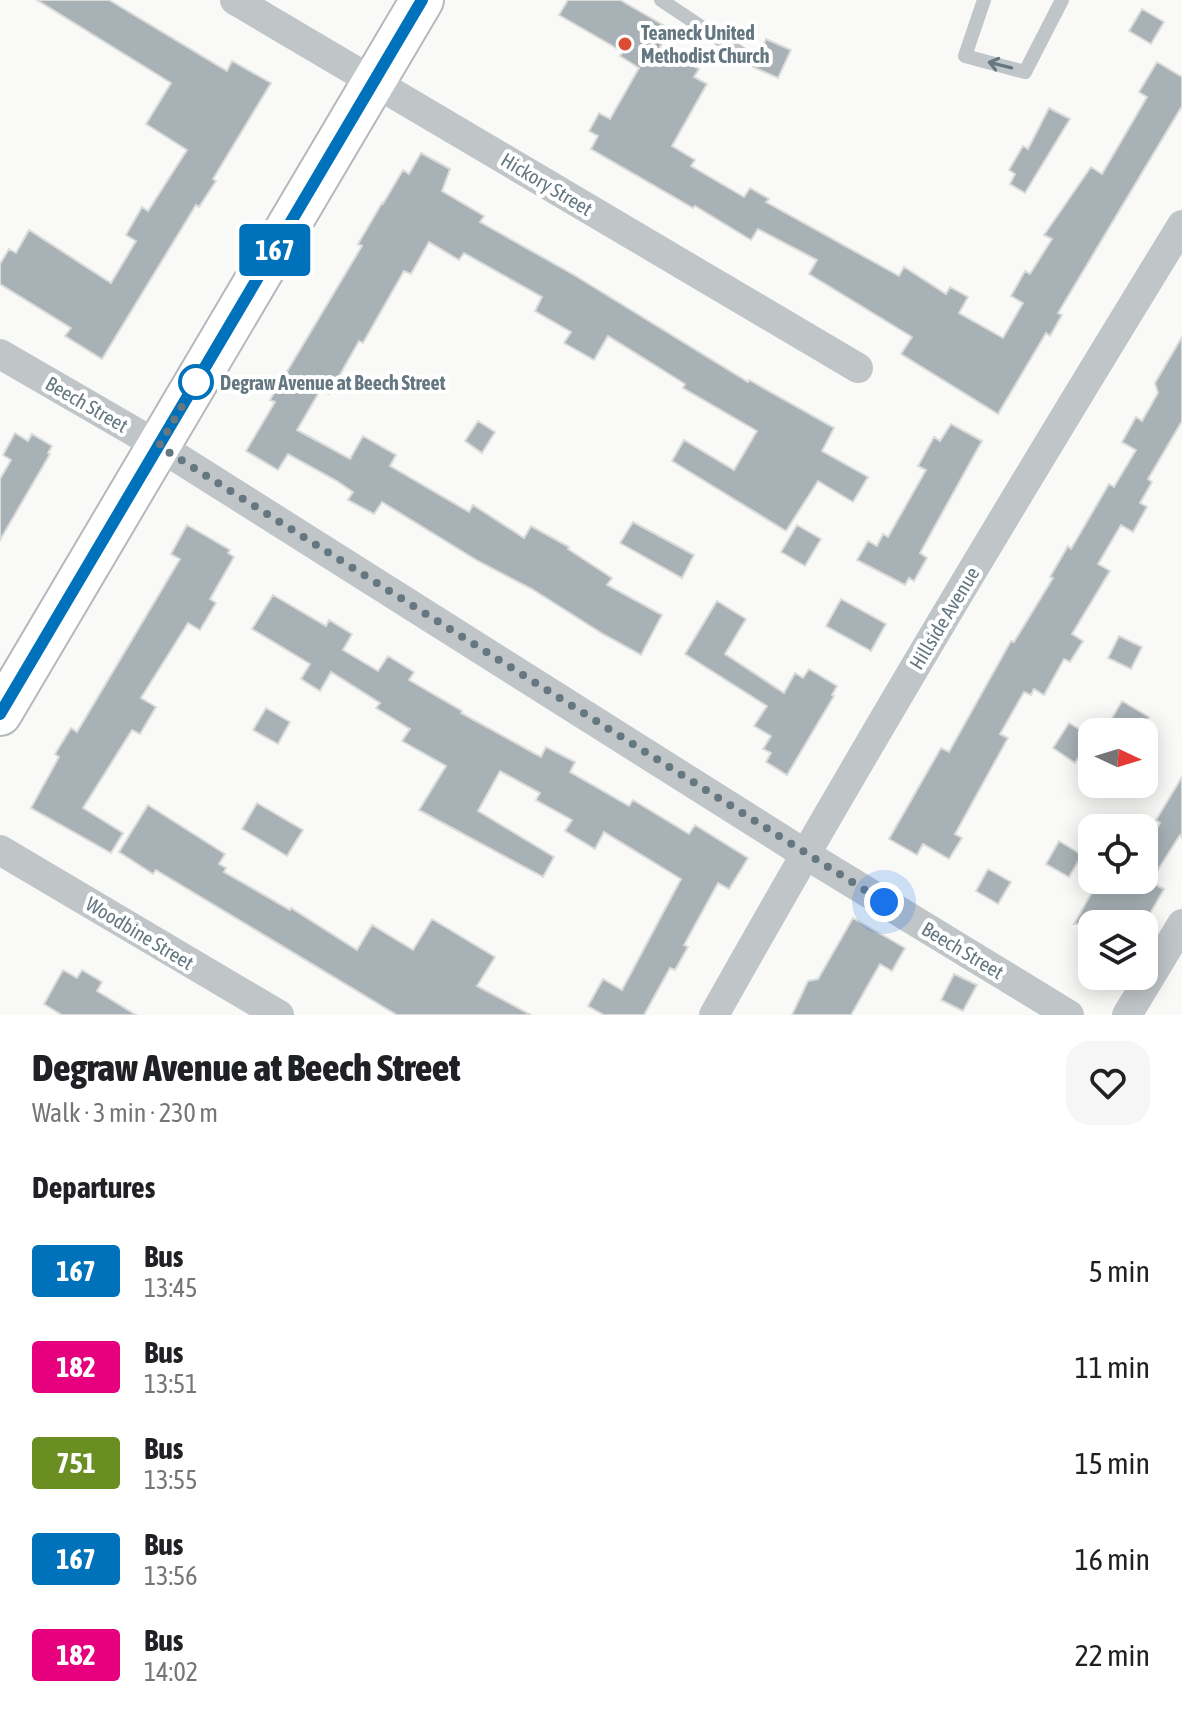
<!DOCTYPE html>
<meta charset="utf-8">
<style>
:root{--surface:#fff;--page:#f6f6f6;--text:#202124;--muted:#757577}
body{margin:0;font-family:"Asap Condensed",sans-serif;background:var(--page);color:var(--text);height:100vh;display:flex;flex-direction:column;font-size:30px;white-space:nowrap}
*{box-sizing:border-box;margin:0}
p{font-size:26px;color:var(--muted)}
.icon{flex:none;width:44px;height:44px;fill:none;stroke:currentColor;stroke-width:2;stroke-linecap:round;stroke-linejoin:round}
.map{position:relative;height:1015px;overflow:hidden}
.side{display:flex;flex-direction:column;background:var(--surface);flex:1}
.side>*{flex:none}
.badge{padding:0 16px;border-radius:6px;font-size:28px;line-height:52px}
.needle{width:52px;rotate:94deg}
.fabs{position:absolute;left:1078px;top:718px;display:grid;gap:16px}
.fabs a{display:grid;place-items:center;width:80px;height:80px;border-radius:16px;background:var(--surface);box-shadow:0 4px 20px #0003;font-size:40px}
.you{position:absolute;width:40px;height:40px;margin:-20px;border:6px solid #fff;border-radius:50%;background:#1a73e8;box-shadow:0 0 0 12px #1a73e833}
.map>.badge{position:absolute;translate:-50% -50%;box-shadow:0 0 0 4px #fff}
h2{padding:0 32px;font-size:30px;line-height:72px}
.round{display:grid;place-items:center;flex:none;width:84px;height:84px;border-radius:24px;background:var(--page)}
.summary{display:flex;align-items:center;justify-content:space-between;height:136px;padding:0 32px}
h1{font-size:38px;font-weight:800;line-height:60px}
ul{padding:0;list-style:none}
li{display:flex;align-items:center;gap:24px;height:96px;padding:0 32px}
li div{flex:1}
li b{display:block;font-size:30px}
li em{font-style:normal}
li .badge{min-width:88px;font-weight:700;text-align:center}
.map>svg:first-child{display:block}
.building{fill:#a7b1b6;stroke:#dbdbd9;stroke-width:2}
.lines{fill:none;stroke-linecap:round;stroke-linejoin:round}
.secondary-casing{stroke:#b3b9bd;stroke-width:46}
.lane{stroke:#c0c5c8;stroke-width:14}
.street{stroke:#c0c5c8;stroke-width:30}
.secondary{stroke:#fff;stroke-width:42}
.oneway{stroke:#657780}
.line-casing{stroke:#fff;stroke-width:18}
.line{stroke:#0072bc;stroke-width:12}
.walk{stroke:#657780;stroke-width:8;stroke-dasharray:0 14.4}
.poi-dot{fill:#dc4c34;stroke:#fff;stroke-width:3}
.stop-dot{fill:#fff;stroke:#0072bc;stroke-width:4}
.labels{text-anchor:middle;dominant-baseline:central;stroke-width:8;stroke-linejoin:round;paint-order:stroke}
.poi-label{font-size:20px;font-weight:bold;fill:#657780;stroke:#fff;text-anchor:start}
.street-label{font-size:20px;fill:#657780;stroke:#fff}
.stop-label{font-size:20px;font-weight:bold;fill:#657780;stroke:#fff;text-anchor:start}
</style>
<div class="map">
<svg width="1182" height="1015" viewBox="0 0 1182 1015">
<rect width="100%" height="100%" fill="#f9f9f7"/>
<!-- building -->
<path class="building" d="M 37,0 L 109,0 L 227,71 L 232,61 L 271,83 L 213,179 L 216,181 L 199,207 L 196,205 L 102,359 L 65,336 L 71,328 L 0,284 L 0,264 L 9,249 L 16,253 L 29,230 L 111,283 L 136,241 L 126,235 L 142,207 L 148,211 L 187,150 L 146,124 L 171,83 Z
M 568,0 L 620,0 L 670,29 L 660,47 L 699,69 L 694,77 L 707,84 L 672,146 L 695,160 L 691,166 L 744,197 L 750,188 L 769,199 L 766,202 L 899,276 L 904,267 L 946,294 L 950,287 L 968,297 L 959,313 L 1003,338 L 1023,303 L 1011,296 L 1025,271 L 1030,274 L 1052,239 L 1044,235 L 1091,167 L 1102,174 L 1147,97 L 1139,92 L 1157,62 L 1182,77 L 1182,106 L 1058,313 L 1062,315 L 1050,336 L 1046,333 L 998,414 L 901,354 L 912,337 L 809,274 L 817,260 L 758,229 L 751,240 L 695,206 L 693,208 L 591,149 L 598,136 L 589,131 L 599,113 L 610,119 L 639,68 L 620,56 L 623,52 L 559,15 Z
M 1142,9 L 1164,22 L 1151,44 L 1129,31 Z
M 766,39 L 791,50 L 778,78 L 753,67 Z
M 1049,108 L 1070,119 L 1025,193 L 1010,184 L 1015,174 L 1009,170 L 1023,146 L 1028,149 Z
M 421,153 L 450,169 L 442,191 L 484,216 L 480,222 L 574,275 L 748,382 L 749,380 L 834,428 L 822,451 L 868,477 L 853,502 L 818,481 L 786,531 L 672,461 L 684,440 L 734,470 L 757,431 L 683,388 L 685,384 L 608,336 L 594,360 L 564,343 L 571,332 L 535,311 L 542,297 L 464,253 L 459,260 L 429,242 L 411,274 L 404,271 L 363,343 L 359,341 L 329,394 L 321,389 L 297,430 L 350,459 L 363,436 L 396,455 L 390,466 L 469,512 L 473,505 L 524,538 L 531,526 L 569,547 L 568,549 L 612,578 L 607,585 L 662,615 L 641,655 L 603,634 L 532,589 L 478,561 L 382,502 L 374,514 L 348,500 L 353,492 L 337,481 L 288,454 L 278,470 L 246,451 L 275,402 L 270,400 L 362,246 L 358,244 L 382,203 L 383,204 L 403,170 L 409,174 Z
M 1182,337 L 1182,421 L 1148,479 L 1152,482 L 1140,503 L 1147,507 L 1133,532 L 1121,525 L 1098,564 L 1110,571 L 1072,634 L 1083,641 L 1070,662 L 1064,659 L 1044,695 L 1034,689 L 1031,695 L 1024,692 L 1000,734 L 1008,738 L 955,834 L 962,838 L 949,859 L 923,844 L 917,855 L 889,839 L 941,748 L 949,752 L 1011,641 L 1014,642 L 1053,578 L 1050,577 L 1068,546 L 1071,549 L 1109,484 L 1114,487 L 1136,450 L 1122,442 L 1136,417 L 1142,421 L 1158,393 L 1155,383 Z
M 478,421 L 495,432 L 482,453 L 465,441 Z
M 951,424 L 982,441 L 920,553 L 927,558 L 914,581 L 909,578 L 905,585 L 857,560 L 868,541 L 877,546 L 883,534 L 888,537 L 926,470 L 918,466 L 934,437 L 940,441 Z
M 15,433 L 28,441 L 32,434 L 52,446 L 48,453 L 50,454 L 0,540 L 0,479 L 11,460 L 3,455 Z
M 633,522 L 694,555 L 682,578 L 620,543 Z
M 187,525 L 230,550 L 228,553 L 234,557 L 210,599 L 216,603 L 200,630 L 188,623 L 141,698 L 156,707 L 140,734 L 132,730 L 83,808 L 123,833 L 111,853 L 31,808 L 59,757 L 55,754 L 71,728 L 77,732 L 180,559 L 171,554 Z
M 797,525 L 821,539 L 805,566 L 781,552 Z
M 273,595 L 326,626 L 329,620 L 352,634 L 343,650 L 378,671 L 388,656 L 414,672 L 409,680 L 462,711 L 461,713 L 541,757 L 546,747 L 575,762 L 570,772 L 629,806 L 633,800 L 689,834 L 695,825 L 748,858 L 729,889 L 718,883 L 684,945 L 688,947 L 675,970 L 670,968 L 644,1015 L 604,1015 L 588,1006 L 603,979 L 622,990 L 681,879 L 604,832 L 595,849 L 565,831 L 572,820 L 536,800 L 540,793 L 500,771 L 478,811 L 554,857 L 543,877 L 419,810 L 446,766 L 402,741 L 410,729 L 376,708 L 380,703 L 331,672 L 320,691 L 301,679 L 310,664 L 252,629 Z
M 841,599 L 886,624 L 871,651 L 826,626 Z
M 717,601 L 746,619 L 725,654 L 784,693 L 795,673 L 803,678 L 809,669 L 837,686 L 832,695 L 834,696 L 787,775 L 766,762 L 771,753 L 763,749 L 771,736 L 754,726 L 767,706 L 685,654 Z
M 1119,636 L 1142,647 L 1131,669 L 1108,658 Z
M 1122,701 L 1149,717 L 1140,732 L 1119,732 L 1108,725 Z
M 266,708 L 290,722 L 278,744 L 253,730 Z
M 1069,723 L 1092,737 L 1075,763 L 1053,748 Z
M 1182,777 L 1182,837 L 1180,835 L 1150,882 L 1164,889 L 1144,924 L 1074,924 L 1099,880 L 1144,880 L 1144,849 L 1160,823 L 1156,820 Z
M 257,803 L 303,830 L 287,856 L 242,829 Z
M 148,805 L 225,854 L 219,864 L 226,868 L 224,872 L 290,910 L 291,908 L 357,950 L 372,925 L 413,950 L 432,919 L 495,957 L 477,986 L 531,1015 L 397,1015 L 156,870 L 153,874 L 119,852 Z
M 1059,841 L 1082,855 L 1069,877 L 1046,864 Z
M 988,869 L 1011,882 L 998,904 L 976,891 Z
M 853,918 L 905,948 L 892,971 L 880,964 L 851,1015 L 792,1015 L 808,981 L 818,979 Z
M 63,970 L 77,978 L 82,970 L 102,982 L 97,991 L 136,1015 L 62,1015 L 44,1004 Z
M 954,974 L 977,985 L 963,1011 L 941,1000 Z"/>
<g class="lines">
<defs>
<path id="secondary" d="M 0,714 L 422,0"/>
</defs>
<!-- secondary casing -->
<use href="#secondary" class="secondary-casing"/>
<!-- lane -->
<path class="lane" d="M 661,0 L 745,56
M 984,0 L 965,56 L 1025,72 L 1062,0"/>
<!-- street -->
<path class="street" d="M 235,0 L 858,368
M 0,354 L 159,446 L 805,854 L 1069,1015
M 0,850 L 279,1015
M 714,1015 C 864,748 1022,486 1182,225
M 1127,1015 L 1182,924"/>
<!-- secondary -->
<use href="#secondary" class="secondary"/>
</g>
<!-- one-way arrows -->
<defs><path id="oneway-shaft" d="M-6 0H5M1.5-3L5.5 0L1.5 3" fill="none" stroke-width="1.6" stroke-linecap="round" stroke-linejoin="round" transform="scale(2)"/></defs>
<use class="oneway" href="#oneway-shaft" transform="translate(1000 65) rotate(-166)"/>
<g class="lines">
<defs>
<path id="line" d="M 0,714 L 422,0"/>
</defs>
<!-- line casing -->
<use href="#line" class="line-casing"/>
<!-- line -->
<use href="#line" class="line"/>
<!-- walk -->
<path class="walk" d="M 196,382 L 159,446 L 884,902"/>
</g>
<!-- markers -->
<circle class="poi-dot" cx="625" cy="44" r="8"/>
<circle class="stop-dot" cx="196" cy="382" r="16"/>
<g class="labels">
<!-- poi labels -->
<g class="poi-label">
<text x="641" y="32">Teaneck United<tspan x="641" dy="23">Methodist Church</tspan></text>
</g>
<!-- street labels -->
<g class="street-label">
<text transform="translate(547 184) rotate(31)">Hickory Street</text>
<text transform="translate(87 404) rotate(30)">Beech Street</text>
<text transform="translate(944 618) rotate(-59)">Hillside Avenue</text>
<text transform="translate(140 933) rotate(31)">Woodbine Street</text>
<text transform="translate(963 950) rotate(31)">Beech Street</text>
</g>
<!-- stop labels -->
<g class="stop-label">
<text x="220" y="382">Degraw Avenue at Beech Street</text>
</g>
</g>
</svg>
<div class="fabs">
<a><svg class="needle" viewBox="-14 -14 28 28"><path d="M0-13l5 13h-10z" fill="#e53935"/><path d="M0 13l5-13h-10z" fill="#757577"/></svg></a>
<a><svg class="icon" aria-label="locate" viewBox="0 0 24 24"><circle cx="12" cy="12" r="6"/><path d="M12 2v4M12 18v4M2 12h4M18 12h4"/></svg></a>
<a><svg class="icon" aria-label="layers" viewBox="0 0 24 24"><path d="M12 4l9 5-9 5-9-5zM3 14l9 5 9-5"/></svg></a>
</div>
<div class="you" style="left:884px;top:902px"></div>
<b class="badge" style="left:275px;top:250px;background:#0072bc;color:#fff">167</b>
</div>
<section class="side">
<div class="summary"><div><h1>Degraw Avenue at Beech Street</h1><p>Walk · 3 min · 230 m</p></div><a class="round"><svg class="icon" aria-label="heart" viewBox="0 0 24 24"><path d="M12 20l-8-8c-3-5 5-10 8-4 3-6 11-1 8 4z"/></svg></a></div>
<h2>Departures</h2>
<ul>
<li><span class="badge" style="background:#0072bc;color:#fff">167</span><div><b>Bus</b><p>13:45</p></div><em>5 min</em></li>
<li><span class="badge" style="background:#e6007e;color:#fff">182</span><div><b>Bus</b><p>13:51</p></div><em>11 min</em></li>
<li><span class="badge" style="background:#6b8e23;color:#fff">751</span><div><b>Bus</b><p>13:55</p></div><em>15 min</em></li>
<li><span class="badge" style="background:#0072bc;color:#fff">167</span><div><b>Bus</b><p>13:56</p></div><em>16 min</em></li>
<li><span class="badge" style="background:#e6007e;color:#fff">182</span><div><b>Bus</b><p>14:02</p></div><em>22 min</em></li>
</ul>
</section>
